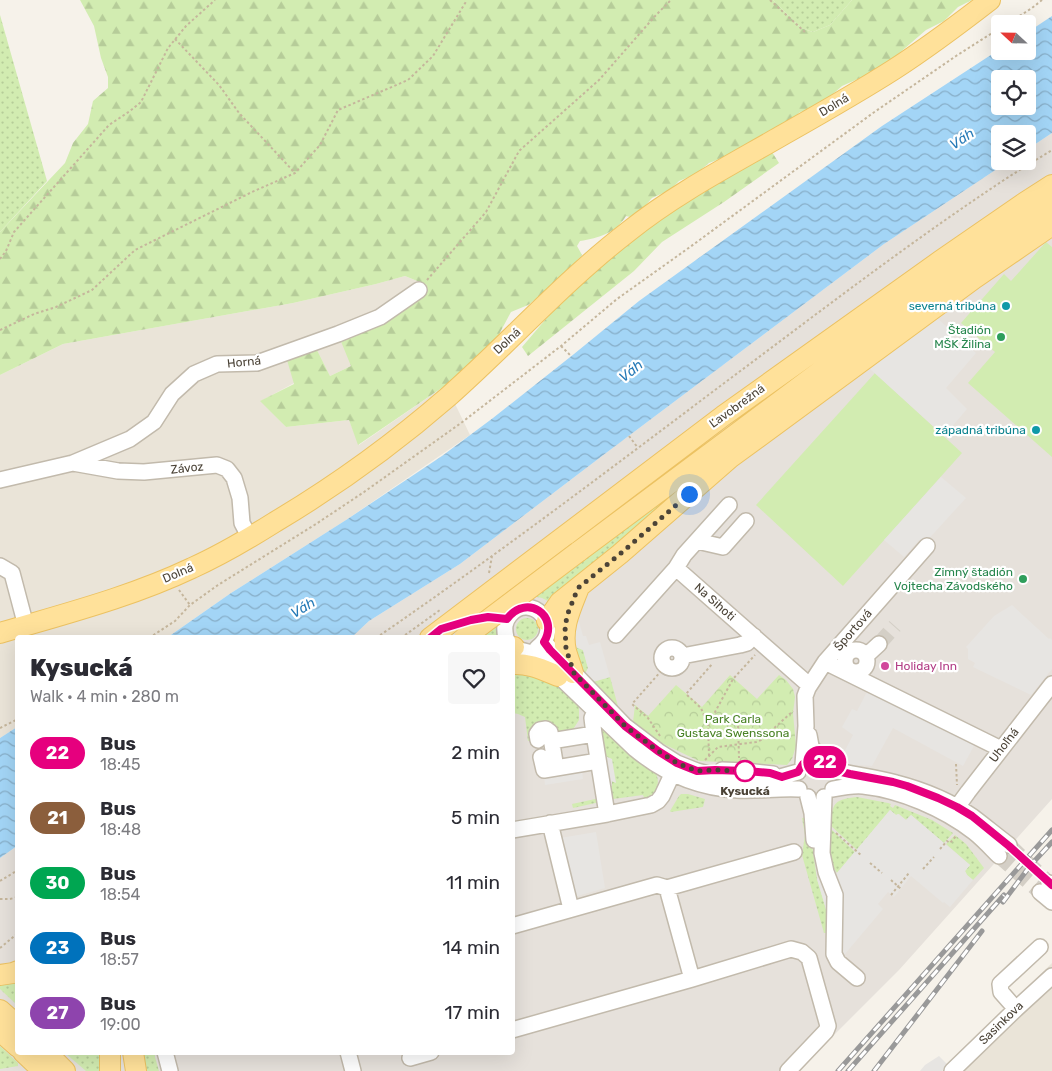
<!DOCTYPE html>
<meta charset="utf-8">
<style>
:root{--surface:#fff;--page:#f7f7f7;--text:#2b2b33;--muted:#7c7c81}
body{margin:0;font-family:Rubik,sans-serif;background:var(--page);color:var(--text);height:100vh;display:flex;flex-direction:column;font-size:19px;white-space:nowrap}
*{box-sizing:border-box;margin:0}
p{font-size:16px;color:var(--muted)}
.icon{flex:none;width:28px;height:28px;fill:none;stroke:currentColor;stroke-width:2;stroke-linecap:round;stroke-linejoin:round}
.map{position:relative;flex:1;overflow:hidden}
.panel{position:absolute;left:15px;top:635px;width:500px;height:420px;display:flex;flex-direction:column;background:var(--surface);border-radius:5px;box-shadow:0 5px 20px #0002}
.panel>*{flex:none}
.badge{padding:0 10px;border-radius:16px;font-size:18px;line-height:32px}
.needle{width:32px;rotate:292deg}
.tools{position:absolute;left:991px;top:15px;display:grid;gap:10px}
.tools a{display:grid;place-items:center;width:45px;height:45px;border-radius:5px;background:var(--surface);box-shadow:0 5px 20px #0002;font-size:25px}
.you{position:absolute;width:25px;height:25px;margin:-12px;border:4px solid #fff;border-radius:50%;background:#1a73e8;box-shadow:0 0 0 8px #1a73e833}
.map>.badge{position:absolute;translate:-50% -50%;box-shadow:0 0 0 2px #fff}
.round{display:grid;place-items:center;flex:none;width:52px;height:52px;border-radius:5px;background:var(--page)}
.headline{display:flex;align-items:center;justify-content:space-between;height:85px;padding:0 15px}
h1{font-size:24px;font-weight:800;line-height:38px}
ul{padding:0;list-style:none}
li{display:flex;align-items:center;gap:15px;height:65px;padding:0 15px}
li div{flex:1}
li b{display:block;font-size:19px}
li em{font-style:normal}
li .badge{min-width:55px;font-weight:700;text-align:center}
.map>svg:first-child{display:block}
.residential{fill:#eae4d8}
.industrial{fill:#e6e1db}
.grass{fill:url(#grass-dots)}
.forest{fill:url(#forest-firs)}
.park{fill:url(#park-crowns)}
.pitch{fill:#d2ecb1}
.parking{fill:#e7e5e2}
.water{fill:url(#water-waves);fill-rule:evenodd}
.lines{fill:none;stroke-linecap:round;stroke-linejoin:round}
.minor-tunnel{stroke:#d4cfc6;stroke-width:15;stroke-dasharray:15 8;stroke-linecap:butt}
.minor-casing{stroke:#c2baac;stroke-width:18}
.major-casing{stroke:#ecc262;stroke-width:22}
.path{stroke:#c5b69c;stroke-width:2;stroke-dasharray:2.5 2.5;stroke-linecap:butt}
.minor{stroke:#fff;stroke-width:15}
.major{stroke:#ffe19a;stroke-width:20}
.rail-casing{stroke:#999;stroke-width:5}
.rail{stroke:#fff;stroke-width:3;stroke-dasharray:9;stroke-linecap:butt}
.major-bridge-casing{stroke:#ecc262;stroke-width:22;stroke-linecap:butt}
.major-bridge{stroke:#ffe19a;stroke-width:20}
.line-casing{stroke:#fff;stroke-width:11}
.line{stroke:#e6007e;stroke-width:8}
.walk{stroke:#4b4337;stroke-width:5;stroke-dasharray:0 9}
.culture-dot{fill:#0f9aa8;stroke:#fff;stroke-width:2}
.leisure-dot{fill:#2e9e5b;stroke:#fff;stroke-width:2}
.hotel-dot{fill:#d1479c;stroke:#fff;stroke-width:2}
.stop-dot{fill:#fff;stroke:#e6007e;stroke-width:2.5}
.labels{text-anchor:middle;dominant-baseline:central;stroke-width:4.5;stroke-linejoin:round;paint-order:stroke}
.street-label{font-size:12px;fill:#4b4337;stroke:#fff}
.culture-label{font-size:12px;fill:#0d838f;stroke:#fff;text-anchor:end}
.leisure-label{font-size:12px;fill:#27864d;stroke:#fff;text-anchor:end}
.hotel-label{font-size:12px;fill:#b23c85;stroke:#fff;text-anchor:start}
.park-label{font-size:12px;fill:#498225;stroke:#fff}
.stop-label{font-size:12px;font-weight:bold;fill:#4b4337;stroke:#fff}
.water-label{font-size:14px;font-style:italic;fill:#267ab7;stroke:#fff}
</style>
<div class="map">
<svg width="1052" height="1071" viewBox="0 0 1052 1071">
<defs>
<pattern id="grass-dots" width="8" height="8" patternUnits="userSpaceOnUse" patternTransform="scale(1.25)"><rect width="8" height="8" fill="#d2ecb1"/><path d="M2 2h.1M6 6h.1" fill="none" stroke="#b6cc99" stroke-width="1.8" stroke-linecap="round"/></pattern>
<pattern id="forest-firs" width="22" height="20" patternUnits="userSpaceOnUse" patternTransform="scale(1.25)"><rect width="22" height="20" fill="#d2ecb1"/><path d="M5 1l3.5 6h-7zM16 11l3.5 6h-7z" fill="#b6cc99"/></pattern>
<pattern id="park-crowns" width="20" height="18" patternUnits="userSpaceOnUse" patternTransform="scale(1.25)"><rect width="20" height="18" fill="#d2ecb1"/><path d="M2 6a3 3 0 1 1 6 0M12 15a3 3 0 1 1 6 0" fill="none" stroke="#b6cc99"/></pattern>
<pattern id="water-waves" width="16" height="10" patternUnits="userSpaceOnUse" patternTransform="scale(1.25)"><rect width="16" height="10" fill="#a3d5f6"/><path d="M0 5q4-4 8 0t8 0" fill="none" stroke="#87aec8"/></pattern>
</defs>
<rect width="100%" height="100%" fill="#f6f2ea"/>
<!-- residential -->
<path class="residential" d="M 405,276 L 427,285 L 395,312 L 351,366 L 330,376 L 316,348 L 294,383 L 261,401 L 286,427 L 349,420 L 359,445 L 446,385 L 470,435 L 346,520 L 231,593 L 168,637 L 18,638 L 17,727 L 0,738 L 0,375 L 63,344 L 293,303 L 376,284 Z
M 1052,963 L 1052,1071 L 943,1071 Z"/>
<!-- industrial -->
<path class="industrial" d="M 1052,133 L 1052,799 L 899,970 L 836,1033 L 795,1071 L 0,1071 L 0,858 L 17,846 L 18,1052 L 512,1052 L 512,638 L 352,637 L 369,621 L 460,564 L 606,453 L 884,244 L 1009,161 L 1028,161 L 1028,149 Z"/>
<!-- grass -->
<path class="grass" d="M 773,0 L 852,0 L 830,25 L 813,32 L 801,28 Z
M 0,15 L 47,181 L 0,232 Z
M 954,281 L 552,603 L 542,598 L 532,596 Z
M516 629a11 11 0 1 1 22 0a11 11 0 1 1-22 0Z
M 498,621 L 499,637 L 476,638 Z
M 573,646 L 583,650 L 588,668 L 585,674 L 577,660 Z
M 512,668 L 553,682 L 576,702 L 579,708 L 579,720 L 572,731 L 528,741 L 525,717 L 518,714 L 513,713 Z
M 610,677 L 619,710 L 593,682 Z
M 601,725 L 654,770 C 662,782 657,793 645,800 L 643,795 L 613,799 L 609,794 L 608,786 L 612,786 L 612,781 L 615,782 L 603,755 L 600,727 Z
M 681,794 L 688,794 L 705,799 L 703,807 L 671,812 L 670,811 L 679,796 Z
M 857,797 L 888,803 L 891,804 L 890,806 L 893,808 L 895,805 L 932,820 L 953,833 L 944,843 L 911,815 L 906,820 L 899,814 L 896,815 L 890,810 L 857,850 L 830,825 C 832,803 835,799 857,797 Z
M 600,798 L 600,802 L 573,808 L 572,804 Z
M 808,817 L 817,879 L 828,916 L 827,933 L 824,933 L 802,855 L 805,835 L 802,818 Z
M 832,830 L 855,852 L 837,873 C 827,860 829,846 830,831 Z
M 955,835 L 966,844 L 984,868 L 973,880 L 967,875 L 965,871 L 970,865 L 946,844 Z
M 17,977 L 17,1005 L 0,989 L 0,982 Z
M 0,1046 L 18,1063 L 18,1066 L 0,1069 Z
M 65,1053 L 104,1053 L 103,1071 L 86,1071 Z
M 139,1053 L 155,1053 L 155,1057 L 159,1071 L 143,1071 Z"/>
<!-- forest -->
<path class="forest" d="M 80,0 L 773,0 L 801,28 L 813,32 L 830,25 L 852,0 L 972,0 L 958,7 L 944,21 L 926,30 L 897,55 L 867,75 L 842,86 L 817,108 L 800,112 L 791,121 L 730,155 L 709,163 L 696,174 L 679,181 L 670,190 L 652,198 L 637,215 L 630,217 L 626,216 C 616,233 599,238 580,241 L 577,246 L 582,255 L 558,282 L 528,305 L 511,312 L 496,340 L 446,385 L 358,445 L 349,420 L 286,427 L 260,401 L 294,384 L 287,360 L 316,348 L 330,376 L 351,366 L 340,339 L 395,312 L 427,285 L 405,276 L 376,284 L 293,303 L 63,344 L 0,375 L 0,232 L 65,163 L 73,143 L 88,124 L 93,101 L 108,88 L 108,77 L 101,58 L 94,26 Z
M 772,152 L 779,163 L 724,202 L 662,242 L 634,271 L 528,356 L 522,347 L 563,299 L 595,270 L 661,219 L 712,186 Z"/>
<!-- park -->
<path class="park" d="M 730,675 L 757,699 L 779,675 L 786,680 L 793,689 L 795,697 L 793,713 L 796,746 L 792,759 L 787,765 L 699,761 L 651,738 L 633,722 L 635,705 L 648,716 L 676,685 L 702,707 Z"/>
<!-- pitch -->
<path class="pitch" d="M 1046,242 L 1052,247 L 1052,457 L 968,383 L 995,352 L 961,323 L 1004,274 L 1011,281 Z
M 875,373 L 962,453 L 843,586 L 756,505 Z"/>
<!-- parking -->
<path class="parking" d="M 937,318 L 976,353 L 946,388 L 967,409 L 944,436 L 869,368 Z
M 941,477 L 966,498 L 924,544 L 919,540 L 904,557 L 884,540 Z
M 1012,605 L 1049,639 L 1050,638 L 1052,640 L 1052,669 L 1031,695 L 973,667 L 975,663 L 968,659 L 968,649 L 966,647 L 994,616 Z
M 579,622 L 583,636 L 586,636 L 589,645 L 600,642 L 610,677 L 592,682 L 585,674 L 588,668 L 583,650 L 573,646 L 573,623 Z
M 869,688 L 975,744 L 963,766 L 893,728 L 872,766 L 842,764 L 839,762 L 853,735 L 842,727 L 852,709 L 857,711 Z
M 603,755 L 612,759 L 616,783 L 607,779 Z
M 582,770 L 583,779 L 545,785 L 544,776 Z
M 890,810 L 896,815 L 898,814 L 906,820 L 911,815 L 944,843 L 970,865 L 965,871 L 967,875 L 973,880 L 950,907 L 944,902 L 943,903 L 911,876 L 894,897 L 888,892 L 878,904 L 883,909 L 834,967 L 825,954 L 828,916 L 817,879 L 836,874 Z
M 596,832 L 605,888 L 574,897 L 560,838 Z
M 939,1056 L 948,1065 L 942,1071 L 920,1071 L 925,1065 Z"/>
<!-- water -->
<path class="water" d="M 1052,16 L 1052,133 L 1028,149 L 1028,134 L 1000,134 L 1000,161 L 1009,161 L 884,244 L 606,453 L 460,564 L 369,621 L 352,637 L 168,637 L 231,593 L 346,520 L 442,456 L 493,418 L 574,354 L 639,301 L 882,126 L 1000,49 L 1000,51 L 1028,51 L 1028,32 ZM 1000,79 L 1028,79 L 1028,106 L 1000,106 Z
M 17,727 L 17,846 L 0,858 L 0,738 Z"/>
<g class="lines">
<!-- minor-tunnel -->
<path class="minor-tunnel" d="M 879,644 L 895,626
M 1009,845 L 1049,883
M 999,856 L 1040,892"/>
<defs>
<path id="minor" d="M 73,463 L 118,471 L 144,472 L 217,465 L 227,469 L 234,478 L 240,498 L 242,523 L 250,538
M 0,480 L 73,463 L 130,439 L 154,422 L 172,394 L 194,374 L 217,364 L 257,363 L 338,334 L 380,317 L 419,290
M 697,541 L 723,547 L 746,521
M 0,566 L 12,573 L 26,626
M 676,568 L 809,685
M 616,635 L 676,568 L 684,555 L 729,505
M 506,638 C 504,629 504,622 510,615 C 530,591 566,627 537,648
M 544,642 L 625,726 L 658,751 L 677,763 L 697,771 L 727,779 L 738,781 L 751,782 L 766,781 L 798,772
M 512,645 L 520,650 L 536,654 L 635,749 C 664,773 698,788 737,790 C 757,791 778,788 799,789
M662 658a10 10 0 1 1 20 0a10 10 0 1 1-20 0Z
M845 661a11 11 0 1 1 22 0a11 11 0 1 1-22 0Z
M 682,656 L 740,645 L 747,643 L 754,636
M 866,656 L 879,644
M 825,662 L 1001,749
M 595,711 L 592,718 L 594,734 L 607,814
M 809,735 L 811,746 L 821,760
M 538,740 L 537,734 L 540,730 L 546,729 L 550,732 L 556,768
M 551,741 L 594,734
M 541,757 L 544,770 L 598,761
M 803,764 L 806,726 L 805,696 L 808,688 L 825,662 L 927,546
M 722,770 L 746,771 L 773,774
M 833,770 C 854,775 875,777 896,783 C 923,790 950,801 973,817 C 985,826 997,836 1009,845
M 833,789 C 843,787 853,785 863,786 C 901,790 944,809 974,832 C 983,839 991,848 999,856
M 808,797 L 812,813 L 814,840
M 824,797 L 822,853 L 826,872 L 835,895 L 834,954 L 838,962 L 857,978
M 952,814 L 968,792 L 1052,684
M 550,823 L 571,909
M 512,830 L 607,814 L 651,805 L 658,801 L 662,796 L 676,766
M 1049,883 L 1052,885
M 667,888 L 794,852
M 1040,892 L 1052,902
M 512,926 L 657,885 L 667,888 L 692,979
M 1016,1009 L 1001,992 L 1000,984 L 1040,947
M 512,1030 L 692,979 L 791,949 L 802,952 L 809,958 L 828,1026 L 826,1031 L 788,1071
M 165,1052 L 170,1071
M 348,1052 L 353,1071
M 410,1058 L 431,1052
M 952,1071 L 1016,1009 L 1052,976"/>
<path id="major" d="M 578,552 L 949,275 L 1052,206
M 547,621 L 560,602 L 620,554 L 730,458 L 975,278 L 1052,225
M 0,633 C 64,614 131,597 192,568 C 221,555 248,539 275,522 C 337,485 395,443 449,396 C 510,342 564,281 629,231 C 675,194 729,166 781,136 C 818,115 857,93 893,70 C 927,48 959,24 990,0
M 430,638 L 723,416 L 940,261 L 1024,203 L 1052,185
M 512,647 L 514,647
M 512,664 C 529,663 543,670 558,676
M 573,673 C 571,666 568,658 566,651 C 561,629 570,610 578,590
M 0,975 L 13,973 L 18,971
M 0,1010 L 18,1026
M 0,1031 L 18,1047
M 23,1052 L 43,1071
M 46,1052 L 65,1071
M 133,1052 L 136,1071
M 110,1071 L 110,1052"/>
</defs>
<!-- minor casing -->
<use href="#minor" class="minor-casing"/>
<!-- major casing -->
<use href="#major" class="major-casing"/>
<!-- path -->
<path class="path" d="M 770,0 L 806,33
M 1007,24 L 1032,8 L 1042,0
M 175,39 L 219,85 L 239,113 L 295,173
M 0,259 L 6,251 L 14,232 L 109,125 L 130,111 L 141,102 L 168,48 L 186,26 L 215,0
M 427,280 L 486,212 L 519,151 L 599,80 L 656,15 L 671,0
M 0,330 L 34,314 L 56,307 L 92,290 L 135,250 L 252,192 L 295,173 L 320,145 L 338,110 L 408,80 L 433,56 L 467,0
M 561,346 L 571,356
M 629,436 L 638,448
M 489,573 L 492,556
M 179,590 L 190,605
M 149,638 L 175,621 L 190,605 L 218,585 L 316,524 L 364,492 L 461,423 L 561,346 L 617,299 L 690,247 L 873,113 L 956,56 L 1000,28
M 376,638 C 497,555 614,466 731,378 C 818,313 905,246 995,186 C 1014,173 1033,162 1052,150
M 401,638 L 440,610
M 738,721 L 739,758
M 708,725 L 701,708 L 686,694 L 713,663
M 0,728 L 18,719
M 660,736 L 648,718 L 632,704 L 662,670
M 709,756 L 708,725 L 733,679 L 755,655
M 705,760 L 718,747 L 756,742 L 761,740 L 793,711
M 956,764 L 957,785
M 836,833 L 862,856
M 940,849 L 947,841 L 950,843 L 957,835
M 870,863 L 882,873
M 923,869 L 934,857
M 891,880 L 901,889
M 0,881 L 18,870
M 891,895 L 909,873
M 0,899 L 10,899 L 18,897
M 0,948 L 18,933"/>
<!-- minor -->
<use href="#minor" class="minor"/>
<!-- major -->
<use href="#major" class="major"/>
<defs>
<path id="rail" d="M 1029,867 L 1052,842
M 1003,902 L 1030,866
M 838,1071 L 1052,830
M 848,1071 L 1004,895
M 874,1071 L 982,931"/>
</defs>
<!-- rail casing -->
<use href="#rail" class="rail-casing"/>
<!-- rail -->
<use href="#rail" class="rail"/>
<defs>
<path id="major-bridge" d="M 464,638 L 578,552"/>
</defs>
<!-- major-bridge casing -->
<use href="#major-bridge" class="major-bridge-casing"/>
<!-- major-bridge -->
<use href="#major-bridge" class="major-bridge"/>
</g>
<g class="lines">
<defs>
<path id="line" d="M 430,638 L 441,629 L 471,620 L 488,617 L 507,619 C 526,593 560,615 544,642 L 550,650 L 625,726 L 658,751 L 677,763 L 697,771 L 715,770 L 746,771 L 770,773 L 782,777 L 798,772 L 803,764 L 807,762 L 816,760 L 825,762 L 833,770 L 850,774 L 893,782 L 907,786 L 938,798 L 957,807 L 972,816 L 1009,846 L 1052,885"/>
</defs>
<!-- line casing -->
<use href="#line" class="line-casing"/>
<!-- line -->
<use href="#line" class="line"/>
<!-- walk -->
<path class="walk" d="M 689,494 L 620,554 L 578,588 L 568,613 L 565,626 L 566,649 L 574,673 L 625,726 L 658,751 L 677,763 L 697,771 L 715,770 L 746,771 L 745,771"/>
</g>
<!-- markers -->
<g class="culture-dot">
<circle cx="1006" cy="306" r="5"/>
<circle cx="1036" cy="430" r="5"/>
</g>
<g class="leisure-dot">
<circle cx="1001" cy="337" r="5"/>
<circle cx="1023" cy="579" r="5"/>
</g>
<circle class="hotel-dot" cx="885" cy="666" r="5"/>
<circle class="stop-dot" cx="745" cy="771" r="10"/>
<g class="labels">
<!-- street labels -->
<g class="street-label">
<text transform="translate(834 105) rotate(-31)">Dolná</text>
<text transform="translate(507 341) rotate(-43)">Dolná</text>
<text transform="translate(244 362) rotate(-6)">Horná</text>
<text transform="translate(737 406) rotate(-36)">Ľavobrežná</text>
<text transform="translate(187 468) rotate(-6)">Závoz</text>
<text transform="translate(178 573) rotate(-23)">Dolná</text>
<text transform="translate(715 602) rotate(41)">Na Sihoti</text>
<text transform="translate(853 630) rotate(-49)">Športová</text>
<text transform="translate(1004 745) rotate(-52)">Uhoľná</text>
<text transform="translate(1001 1023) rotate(-44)">Sasinkova</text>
</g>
<!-- culture labels -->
<g class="culture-label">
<text x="996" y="306">severná tribúna</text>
<text x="1026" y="430">západná tribúna</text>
</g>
<!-- leisure labels -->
<g class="leisure-label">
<text x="991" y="330">Štadión<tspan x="991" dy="14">MŠK Žilina</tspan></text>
<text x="1013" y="572">Zimný štadión<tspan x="1013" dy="14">Vojtecha Závodského</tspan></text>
</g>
<!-- hotel labels -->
<g class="hotel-label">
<text x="895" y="666">Holiday Inn</text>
</g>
<!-- park labels -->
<g class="park-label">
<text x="733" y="719">Park Carla<tspan x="733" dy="14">Gustava Swenssona</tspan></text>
</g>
<!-- stop labels -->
<g class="stop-label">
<text x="745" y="791">Kysucká</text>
</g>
<!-- water labels -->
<g class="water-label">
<text transform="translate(962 139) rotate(-34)">Váh</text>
<text transform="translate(631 371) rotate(-39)">Váh</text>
<text transform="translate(303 608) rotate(-31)">Váh</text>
</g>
</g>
</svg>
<div class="tools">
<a><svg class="needle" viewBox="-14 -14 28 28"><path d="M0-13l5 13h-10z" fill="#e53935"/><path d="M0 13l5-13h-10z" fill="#7c7c81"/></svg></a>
<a><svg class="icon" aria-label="locate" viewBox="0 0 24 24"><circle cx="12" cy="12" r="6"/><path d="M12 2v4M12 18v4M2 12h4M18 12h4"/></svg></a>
<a><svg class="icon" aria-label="layers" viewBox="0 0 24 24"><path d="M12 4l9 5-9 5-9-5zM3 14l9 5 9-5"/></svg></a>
</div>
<div class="you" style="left:689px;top:494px"></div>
<b class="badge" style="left:825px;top:762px;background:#e6007e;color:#fff">22</b>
<section class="panel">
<div class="headline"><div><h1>Kysucká</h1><p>Walk · 4 min · 280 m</p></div><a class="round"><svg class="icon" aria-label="heart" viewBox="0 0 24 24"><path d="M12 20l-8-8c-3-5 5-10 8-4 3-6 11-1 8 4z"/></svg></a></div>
<ul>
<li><span class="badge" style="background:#e6007e;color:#fff">22</span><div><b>Bus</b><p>18:45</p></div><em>2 min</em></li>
<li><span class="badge" style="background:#8b5e3c;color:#fff">21</span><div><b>Bus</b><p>18:48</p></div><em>5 min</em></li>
<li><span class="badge" style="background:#00a651;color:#fff">30</span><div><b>Bus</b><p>18:54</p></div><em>11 min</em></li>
<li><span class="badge" style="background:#0072bc;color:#fff">23</span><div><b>Bus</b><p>18:57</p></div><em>14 min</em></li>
<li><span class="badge" style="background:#8e44ad;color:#fff">27</span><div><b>Bus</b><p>19:00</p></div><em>17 min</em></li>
</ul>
</section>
</div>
